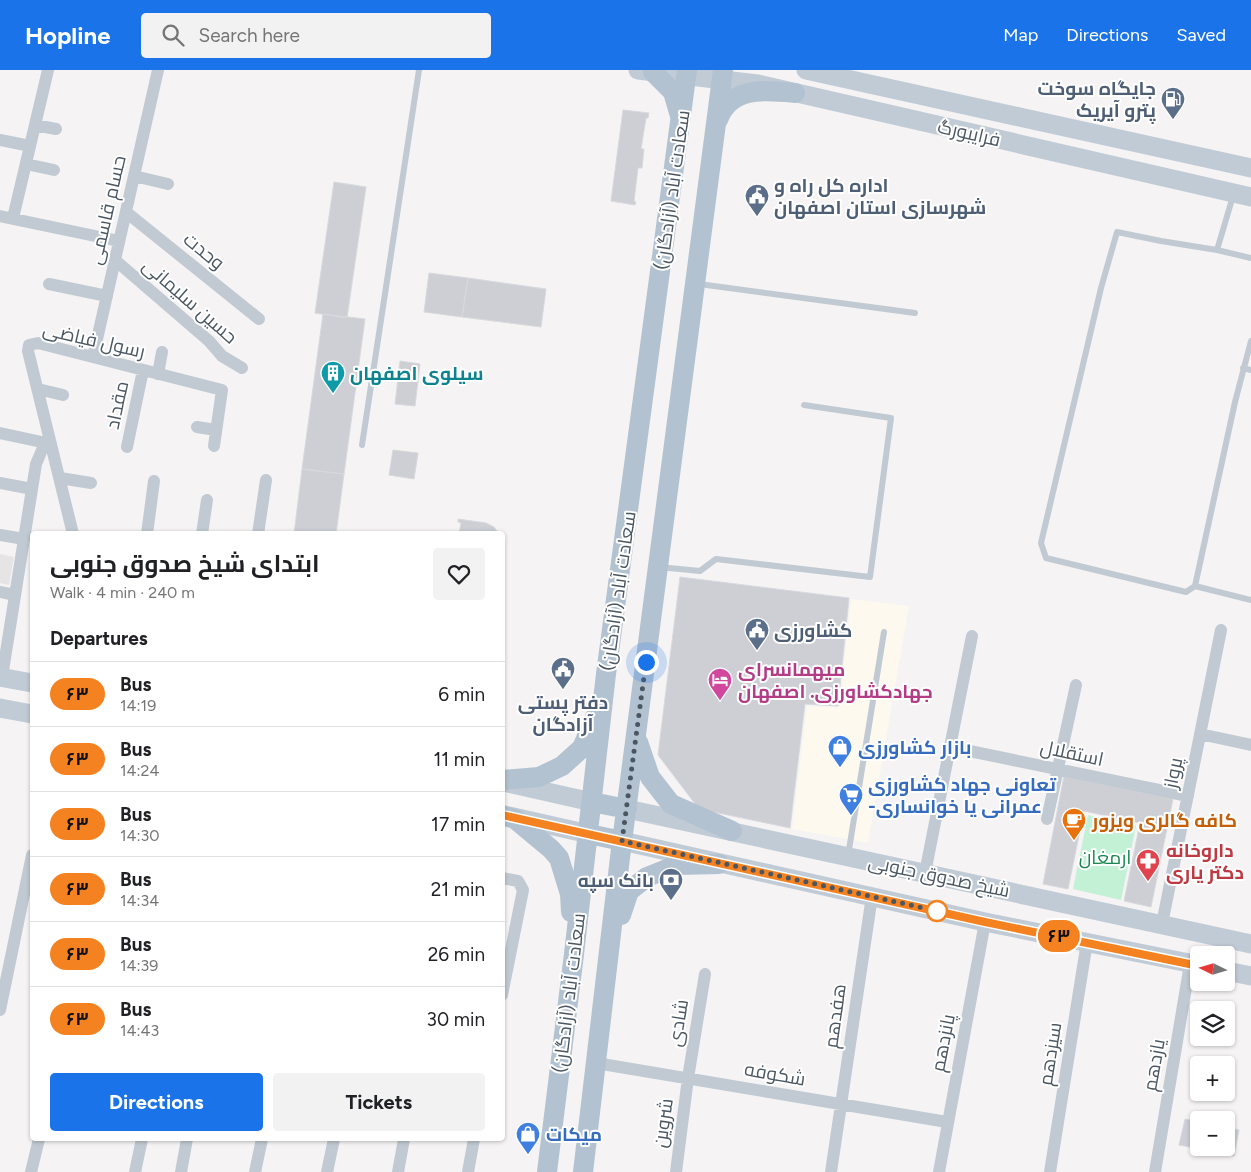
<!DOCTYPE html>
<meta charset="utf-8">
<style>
:root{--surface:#fff;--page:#f2f2f2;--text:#202124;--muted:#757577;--line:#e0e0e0;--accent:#1a73e8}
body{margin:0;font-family:Figtree,Cairo,sans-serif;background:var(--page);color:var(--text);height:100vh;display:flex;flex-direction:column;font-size:19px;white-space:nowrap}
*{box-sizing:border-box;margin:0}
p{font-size:16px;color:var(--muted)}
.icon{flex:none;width:28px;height:28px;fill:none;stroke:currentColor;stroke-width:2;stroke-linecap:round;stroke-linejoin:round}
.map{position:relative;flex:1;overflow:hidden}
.details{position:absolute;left:30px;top:461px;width:475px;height:610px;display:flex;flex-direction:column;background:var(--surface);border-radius:5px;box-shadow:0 1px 4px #0004}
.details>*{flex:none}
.badge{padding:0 10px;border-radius:16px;font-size:18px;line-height:32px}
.needle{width:32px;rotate:275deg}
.fabs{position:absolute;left:1190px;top:876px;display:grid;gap:10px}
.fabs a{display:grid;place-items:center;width:45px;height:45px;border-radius:5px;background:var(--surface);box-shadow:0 1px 4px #0004;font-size:25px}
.you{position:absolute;width:25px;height:25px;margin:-12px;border:4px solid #fff;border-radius:50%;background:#1a73e8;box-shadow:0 0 0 8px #1a73e833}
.map>.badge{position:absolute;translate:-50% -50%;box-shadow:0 0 0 2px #fff}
h2{padding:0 20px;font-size:19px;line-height:45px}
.round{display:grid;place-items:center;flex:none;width:52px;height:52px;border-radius:5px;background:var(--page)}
.overview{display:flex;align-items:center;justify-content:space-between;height:85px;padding:0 20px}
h1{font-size:24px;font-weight:700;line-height:38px}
.primary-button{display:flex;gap:10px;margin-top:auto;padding:10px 20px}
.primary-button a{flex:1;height:58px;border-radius:5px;background:var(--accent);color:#fff;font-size:20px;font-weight:700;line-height:58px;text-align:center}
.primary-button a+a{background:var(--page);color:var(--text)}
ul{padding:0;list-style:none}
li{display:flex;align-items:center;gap:15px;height:65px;padding:0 20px;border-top:1px solid var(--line)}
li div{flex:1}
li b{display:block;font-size:19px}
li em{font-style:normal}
li .badge{min-width:55px;font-weight:700;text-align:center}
header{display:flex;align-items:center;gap:30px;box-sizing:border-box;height:70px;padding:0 25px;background:var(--accent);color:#fff}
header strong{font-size:24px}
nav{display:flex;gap:28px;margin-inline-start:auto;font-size:18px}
.search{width:350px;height:45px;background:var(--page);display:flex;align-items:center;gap:12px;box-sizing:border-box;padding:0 18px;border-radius:5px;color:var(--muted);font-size:19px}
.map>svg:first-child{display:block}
.commercial{fill:#fdf9ef}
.education{fill:#e6e4e5}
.green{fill:#c3f1d5}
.building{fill:#cdcfd5;stroke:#d7d9de}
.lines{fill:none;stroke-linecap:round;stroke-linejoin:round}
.lane{stroke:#c1cad2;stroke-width:6}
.street{stroke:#c1cad2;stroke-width:12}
.secondary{stroke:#c1cbd6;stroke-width:19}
.primary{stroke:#b3c2d1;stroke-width:20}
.line-casing{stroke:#fff;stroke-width:11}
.line{stroke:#f58220;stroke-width:8}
.walk{stroke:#4a5661;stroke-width:5;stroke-dasharray:0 9}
.stop-dot{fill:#fff;stroke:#f58220;stroke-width:2.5}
.labels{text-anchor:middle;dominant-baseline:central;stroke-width:4;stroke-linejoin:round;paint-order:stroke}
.service-label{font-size:19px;font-weight:bold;fill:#4e5e75;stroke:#fff;text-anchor:end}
.street-label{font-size:19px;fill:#4a5661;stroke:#fff}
.culture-label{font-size:19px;font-weight:bold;fill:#0d838f;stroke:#fff;text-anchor:start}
.hotel-label{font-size:19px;font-weight:bold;fill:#b23c85;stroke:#fff;text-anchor:start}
.shop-label{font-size:19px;font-weight:bold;fill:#366cbe;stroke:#fff;text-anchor:start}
.food-label{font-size:19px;font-weight:bold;fill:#c56008;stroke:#fff;text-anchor:start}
.health-label{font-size:19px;font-weight:bold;fill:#be3a42;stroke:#fff;text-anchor:start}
.park-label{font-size:19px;fill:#17864f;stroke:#fff}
</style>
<header>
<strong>Hopline</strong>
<div class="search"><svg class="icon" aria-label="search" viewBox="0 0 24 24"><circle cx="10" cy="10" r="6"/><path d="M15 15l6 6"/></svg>Search here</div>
<nav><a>Map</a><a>Directions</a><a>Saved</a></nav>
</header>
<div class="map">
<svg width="1251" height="1102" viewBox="0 0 1251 1102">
<rect width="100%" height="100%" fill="#f5f3f3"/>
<!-- commercial -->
<path class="commercial" d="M 851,529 L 909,536 L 868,773 L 792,759 L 807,636 L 839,638 Z"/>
<!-- education -->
<path class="education" d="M 0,484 L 14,487 L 9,515 L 0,513 Z"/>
<!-- green -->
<path class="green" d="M 1088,745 L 1136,756 L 1121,830 L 1073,819 Z"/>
<!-- building -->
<path class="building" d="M 623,40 L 649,43 L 648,48 L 646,48 L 641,79 L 644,79 L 642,98 L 638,98 L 634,131 L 636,132 L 635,135 L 611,131 Z
M 334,112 L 366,117 L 347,248 L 315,243 Z
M 429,203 L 468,208 L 462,247 L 424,242 Z
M 468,208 L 546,219 L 541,257 L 462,247 Z
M 323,244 L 365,249 L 344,404 L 302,399 Z
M 400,291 L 420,294 L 415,336 L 395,334 Z
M 393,380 L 418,383 L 414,409 L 389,405 Z
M 302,399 L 344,404 L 336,464 L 294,464 Z
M 458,449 L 486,453 L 494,457 L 499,464 L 459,464 L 461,453 L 458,452 Z
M 680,507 L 849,528 L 838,636 L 805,634 L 790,758 L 699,739 L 658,685 Z
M 1064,706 L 1173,729 L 1151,837 L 1124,831 L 1140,753 L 1084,741 L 1068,819 L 1043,814 Z
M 1185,1049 L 1199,1052 L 1199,1078 L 1226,1078 L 1226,1057 L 1239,1060 L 1234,1086 L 1179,1075 Z"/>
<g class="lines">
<!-- lane -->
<path class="lane" d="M 1217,180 L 1233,126
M 1251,188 L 1217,180 L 1161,171 L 1117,162 L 1101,218 L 1041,473 L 1046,488 L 1186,522 L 1195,516 L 1235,332 L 1251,271
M 699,214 L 915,243
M 1243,298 L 1251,300
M 362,375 L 419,0
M 659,497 L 700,501 L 716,489 L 870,507 L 891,348 L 804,335
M 1195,516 L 1251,530
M 848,786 L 884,562"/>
<!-- street -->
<path class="street" d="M 35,55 L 56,59
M 0,70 L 30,76
M 26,94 L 54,100
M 134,106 L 168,114
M 126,142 L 259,249
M 0,146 L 119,171
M 13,148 L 48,0
M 115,190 L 209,271 L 222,286 L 242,298
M 49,214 L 107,226
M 93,287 L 158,0
M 158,304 L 162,282
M 38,319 L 63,325
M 197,357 L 216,360
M 0,363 L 51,374
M 127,377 L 143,300
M 60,408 L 91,413
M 0,413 L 32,419
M 73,464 L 28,281 L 29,275 L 38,273 L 222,320 L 214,376
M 147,464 L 154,411
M 202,464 L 207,430
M 258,464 L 266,410
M 0,465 L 24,469
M 0,522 L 15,525
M 2,607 L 36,394 L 42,380 L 51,374
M 1200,664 L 1251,675
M 950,677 L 1188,726
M 1047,749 L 1076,615
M 925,803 L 972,566
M 502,808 L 518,811 L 523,820 L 502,925
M 1162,854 L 1221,560
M 0,940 L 32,785
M 596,993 L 947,1052
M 31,1102 L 39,1069
M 135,1102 L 142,1069
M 181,1102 L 187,1069
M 255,1102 L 262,1069
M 327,1102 L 334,1069
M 398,1102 L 404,1069
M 468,1102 L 474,1069
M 676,1102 L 688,1008 L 705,904
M 831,1102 L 872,826
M 939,1102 L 985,852
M 1050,1102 L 1087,872
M 1155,1102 L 1190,894"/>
<!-- secondary -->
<path class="secondary" d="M 638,0 L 758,14 L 1251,127
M 806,0 L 1251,98
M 0,607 L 32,613
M 0,638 L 32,644
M 503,712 L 592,732
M 627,739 L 1251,874
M 509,746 L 589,764
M 622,771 L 985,852 L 1199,895
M 1226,901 L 1251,906"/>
<!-- primary -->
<path class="primary" d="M 653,2 L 673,22 L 680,46
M 718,50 C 730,16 765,20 795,23
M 638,672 L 650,707 L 671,734 L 732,761
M 502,710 L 539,707 L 562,696 L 582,678 L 595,647
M 592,732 L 627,739
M 502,745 L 515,749 L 551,779 L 559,788 L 570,824 L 571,842
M 589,764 L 622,771
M 621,845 L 629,821 L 647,807 L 677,795 L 719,794
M 547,1102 L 574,884 L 606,604 L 687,0
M 583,1102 L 621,779 L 723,0"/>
</g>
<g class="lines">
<defs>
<path id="line" d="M 502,745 L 985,852 L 1199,896"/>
</defs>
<!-- line casing -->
<use href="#line" class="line-casing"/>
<!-- line -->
<use href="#line" class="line"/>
<!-- walk -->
<path class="walk" d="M 646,592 L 622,771 L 937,841"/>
</g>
<!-- icons -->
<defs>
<symbol id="fuel-pin" viewBox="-11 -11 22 30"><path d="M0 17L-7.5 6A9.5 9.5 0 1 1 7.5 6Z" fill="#5c6f8a" stroke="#fff"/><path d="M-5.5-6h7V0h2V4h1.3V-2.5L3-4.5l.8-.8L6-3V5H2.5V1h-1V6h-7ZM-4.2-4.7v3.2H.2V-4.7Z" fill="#fff"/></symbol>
<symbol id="civic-pin" viewBox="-11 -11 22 30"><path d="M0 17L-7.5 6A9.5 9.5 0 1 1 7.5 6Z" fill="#5c6f8a" stroke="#fff"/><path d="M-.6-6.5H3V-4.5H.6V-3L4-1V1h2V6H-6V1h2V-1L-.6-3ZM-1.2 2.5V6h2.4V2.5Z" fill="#fff"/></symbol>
<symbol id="building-pin" viewBox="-11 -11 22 30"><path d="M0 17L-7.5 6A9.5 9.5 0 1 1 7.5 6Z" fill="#0f9aa8" stroke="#fff"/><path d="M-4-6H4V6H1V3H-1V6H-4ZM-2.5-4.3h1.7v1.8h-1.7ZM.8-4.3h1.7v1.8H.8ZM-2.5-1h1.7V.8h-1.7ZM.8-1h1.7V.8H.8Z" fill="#fff"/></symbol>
<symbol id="hotel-pin" viewBox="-11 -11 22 30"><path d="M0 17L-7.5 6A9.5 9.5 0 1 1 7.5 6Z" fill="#d1479c" stroke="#fff"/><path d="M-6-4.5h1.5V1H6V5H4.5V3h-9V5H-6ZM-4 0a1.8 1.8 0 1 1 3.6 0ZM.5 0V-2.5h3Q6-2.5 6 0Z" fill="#fff"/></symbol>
<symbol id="shop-pin" viewBox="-11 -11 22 30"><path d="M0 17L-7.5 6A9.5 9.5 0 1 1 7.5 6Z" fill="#3f7fe0" stroke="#fff"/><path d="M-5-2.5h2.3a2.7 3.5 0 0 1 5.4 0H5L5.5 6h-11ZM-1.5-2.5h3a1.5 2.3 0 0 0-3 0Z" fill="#fff"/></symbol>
<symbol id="supermarket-pin" viewBox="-11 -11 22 30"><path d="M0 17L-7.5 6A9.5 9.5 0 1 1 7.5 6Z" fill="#3f7fe0" stroke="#fff"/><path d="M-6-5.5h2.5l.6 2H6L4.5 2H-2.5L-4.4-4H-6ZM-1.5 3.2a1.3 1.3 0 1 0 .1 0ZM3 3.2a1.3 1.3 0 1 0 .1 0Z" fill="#fff"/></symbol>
<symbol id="cafe-pin" viewBox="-11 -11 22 30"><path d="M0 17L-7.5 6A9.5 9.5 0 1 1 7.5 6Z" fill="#e8710a" stroke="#fff"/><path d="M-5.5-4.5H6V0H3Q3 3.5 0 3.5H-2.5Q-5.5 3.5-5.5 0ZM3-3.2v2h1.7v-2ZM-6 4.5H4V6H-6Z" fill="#fff"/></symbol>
<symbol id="pharmacy-pin" viewBox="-11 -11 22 30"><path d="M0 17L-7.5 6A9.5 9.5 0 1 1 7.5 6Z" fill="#e0444e" stroke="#fff"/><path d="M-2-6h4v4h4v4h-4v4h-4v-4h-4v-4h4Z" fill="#fff"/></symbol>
<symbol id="bank-pin" viewBox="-11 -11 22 30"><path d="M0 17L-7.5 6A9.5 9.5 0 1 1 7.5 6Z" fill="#5c6f8a" stroke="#fff"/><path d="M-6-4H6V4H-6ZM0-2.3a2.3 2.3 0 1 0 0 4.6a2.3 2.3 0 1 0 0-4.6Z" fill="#fff"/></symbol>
</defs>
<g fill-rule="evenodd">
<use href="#fuel-pin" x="1159" y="15" width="28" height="38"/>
<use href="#civic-pin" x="743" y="112" width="28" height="38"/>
<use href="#building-pin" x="319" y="289" width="28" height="38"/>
<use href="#civic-pin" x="743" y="546" width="28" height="38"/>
<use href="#civic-pin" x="549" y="585" width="28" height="38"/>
<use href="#hotel-pin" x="706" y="596" width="28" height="38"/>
<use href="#shop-pin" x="826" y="663" width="28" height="38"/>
<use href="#supermarket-pin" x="837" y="711" width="28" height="38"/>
<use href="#cafe-pin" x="1060" y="736" width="28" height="38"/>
<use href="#pharmacy-pin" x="1134" y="777" width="28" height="38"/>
<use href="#bank-pin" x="657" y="796" width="28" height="38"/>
<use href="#shop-pin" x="514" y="1050" width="28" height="38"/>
</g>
<!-- markers -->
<circle class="stop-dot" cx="937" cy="841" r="10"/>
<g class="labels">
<!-- service labels -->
<g class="service-label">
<text x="1156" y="18">جایگاه سوخت<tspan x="1156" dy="22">پترو آیریک</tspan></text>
<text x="774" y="115" text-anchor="start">اداره کل راه و<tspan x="774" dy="22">شهرسازی استان اصفهان</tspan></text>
<text x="774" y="560" text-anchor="start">کشاورزی</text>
<text x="563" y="632" text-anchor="middle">دفتر پستی<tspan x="563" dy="22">آزادگان</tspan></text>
<text x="654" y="810">بانک سپه</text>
</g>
<!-- street labels -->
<g class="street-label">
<text transform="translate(969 63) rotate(13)">فرایبورگ</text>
<text transform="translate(672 120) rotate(-82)">سعادت آباد (آزادگان)</text>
<text transform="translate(107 140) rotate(-77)">حسام قاسمی</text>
<text transform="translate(204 181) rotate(39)">وحدت</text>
<text transform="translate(190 231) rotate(41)">حسین سلیمانی</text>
<text transform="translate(94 270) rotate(13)">رسول فیاضی</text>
<text transform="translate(117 335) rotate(-78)">مقداد</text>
<text transform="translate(618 521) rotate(-82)">سعادت آباد (آزادگان)</text>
<text transform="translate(1072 683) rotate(12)">استقلال</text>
<text transform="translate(1173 703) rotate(-79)">پرواز</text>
<text transform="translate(939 806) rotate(12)">شیخ صدوق جنوبی</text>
<text transform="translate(569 923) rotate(-83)">سعادت آباد (آزادگان)</text>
<text transform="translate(835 946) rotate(-82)">هفدهم</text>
<text transform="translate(678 953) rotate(-81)">شادی</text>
<text transform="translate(943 973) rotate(-79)">پانزدهم</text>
<text transform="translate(1050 984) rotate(-81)">سیزدهم</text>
<text transform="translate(1154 995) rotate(-80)">یازدهم</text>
<text transform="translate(775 1004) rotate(10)">شکوفه</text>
<text transform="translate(663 1053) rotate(-82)">شروین</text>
</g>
<!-- culture labels -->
<g class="culture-label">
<text x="350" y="303">سیلوی اصفهان</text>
</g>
<!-- hotel labels -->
<g class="hotel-label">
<text x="738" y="599">میهمانسرای<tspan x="738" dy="22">جهادکشاورزی. اصفهان</tspan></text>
</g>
<!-- shop labels -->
<g class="shop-label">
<text x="858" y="677">بازار کشاورزی</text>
<text x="868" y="714">تعاونی جهاد کشاورزی<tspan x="868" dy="22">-عمرانی یا خوانساری</tspan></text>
<text x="546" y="1064">میکات</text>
</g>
<!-- food labels -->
<g class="food-label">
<text x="1092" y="750">کافه گالری ویزور</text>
</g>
<!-- health labels -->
<g class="health-label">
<text x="1166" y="780">داروخانه<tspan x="1166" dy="22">دکتر یاری</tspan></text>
</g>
<!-- park labels -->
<g class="park-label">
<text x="1105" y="787">ارمغان</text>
</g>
</g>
</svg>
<div class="fabs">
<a><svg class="needle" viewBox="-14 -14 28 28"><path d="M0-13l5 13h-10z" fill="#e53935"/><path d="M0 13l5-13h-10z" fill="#757577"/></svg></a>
<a><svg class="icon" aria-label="layers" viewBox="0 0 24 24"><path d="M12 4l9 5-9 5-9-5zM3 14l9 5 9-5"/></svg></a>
<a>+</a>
<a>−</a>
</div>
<div class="you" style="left:646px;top:592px"></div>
<b class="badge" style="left:1059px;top:866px;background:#f58220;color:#111">۶۳</b>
<section class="details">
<div class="overview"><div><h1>ابتدای شیخ صدوق جنوبی</h1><p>Walk · 4 min · 240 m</p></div><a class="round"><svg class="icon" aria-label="heart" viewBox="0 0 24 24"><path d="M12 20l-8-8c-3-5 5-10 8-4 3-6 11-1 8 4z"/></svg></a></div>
<h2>Departures</h2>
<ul>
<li><span class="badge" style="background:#f58220;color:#111">۶۳</span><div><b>Bus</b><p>14:19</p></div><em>6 min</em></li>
<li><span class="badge" style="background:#f58220;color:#111">۶۳</span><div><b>Bus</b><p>14:24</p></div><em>11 min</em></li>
<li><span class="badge" style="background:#f58220;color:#111">۶۳</span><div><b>Bus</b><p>14:30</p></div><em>17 min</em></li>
<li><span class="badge" style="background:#f58220;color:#111">۶۳</span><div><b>Bus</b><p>14:34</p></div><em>21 min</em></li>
<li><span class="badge" style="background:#f58220;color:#111">۶۳</span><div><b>Bus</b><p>14:39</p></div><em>26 min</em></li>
<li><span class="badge" style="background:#f58220;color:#111">۶۳</span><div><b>Bus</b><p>14:43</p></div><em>30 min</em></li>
</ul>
<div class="primary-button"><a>Directions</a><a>Tickets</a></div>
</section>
</div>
